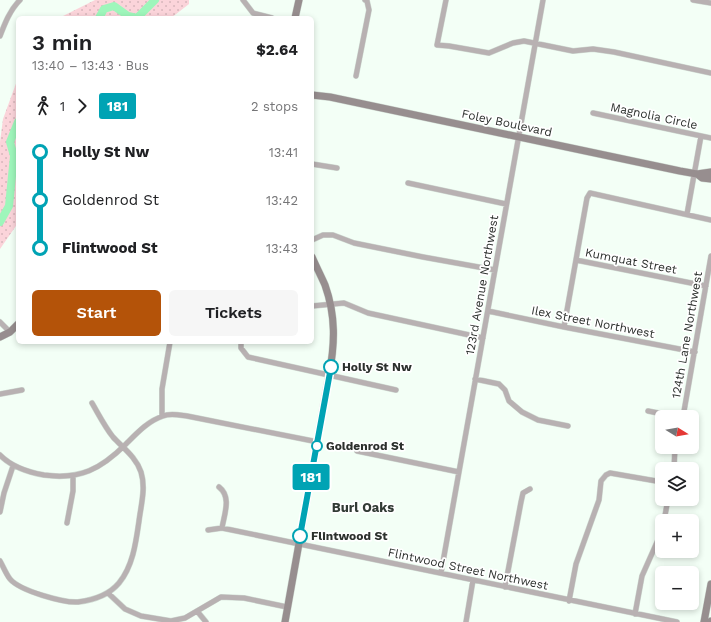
<!DOCTYPE html>
<meta charset="utf-8">
<style>
:root{--surface:#fff;--page:#f6f6f6;--text:#202124;--muted:#757577;--accent:#b45309}
body{margin:0;font-family:"Work Sans",sans-serif;background:var(--page);color:var(--text);height:100vh;display:flex;flex-direction:column;font-size:15px;white-space:nowrap}
*{box-sizing:border-box;margin:0}
p{font-size:13px;color:var(--muted)}
.icon{flex:none;width:22px;height:22px;fill:none;stroke:currentColor;stroke-width:2;stroke-linecap:round;stroke-linejoin:round}
.map{position:relative;flex:1;overflow:hidden}
.details{position:absolute;left:16px;top:16px;width:298px;height:328px;display:flex;flex-direction:column;background:var(--surface);border-radius:6px;box-shadow:0 2px 6px #0003}
.details>*{flex:none}
.badge{padding:0 8px;border-radius:3px;font-size:14px;line-height:26px}
.needle{width:26px;rotate:101deg}
.fabs{position:absolute;left:655px;top:410px;display:grid;gap:8px}
.fabs a{display:grid;place-items:center;width:44px;height:44px;border-radius:6px;background:var(--surface);box-shadow:0 2px 6px #0003;font-size:20px}
.map>.badge{position:absolute;translate:-50% -50%;box-shadow:0 0 0 2px #fff}
.legs{display:flex;align-items:center;gap:6px;height:44px;padding:0 16px;font-size:13px}
.legs p{margin-inline-start:auto}
.summary{display:flex;align-items:center;justify-content:space-between;height:68px;padding:0 16px}
h1{font-size:22px;font-weight:600;line-height:30px}
.button{display:flex;gap:8px;margin-top:auto;padding:8px 16px}
.button a{flex:1;height:46px;border-radius:6px;background:var(--accent);color:#fff;font-size:16px;font-weight:600;line-height:46px;text-align:center}
.button a+a{background:var(--page);color:var(--text)}
ul{padding:0 16px;list-style:none}
li{display:flex;align-items:center;gap:14px;height:48px;font-size:15px}
li i{display:grid;place-items:center;width:6px;height:100%;margin:0 5px;background:currentColor}
li i::after{content:'';width:10px;height:10px;margin:-5px;border:3px solid;border-radius:50%;background:var(--surface)}
li p{margin-inline-start:auto}
li:first-child i{background:linear-gradient(#0000 50%,currentColor 0)}
li:last-child i{background:linear-gradient(currentColor 50%,#0000 0)}
.map>svg:first-child{display:block}
.park{fill:url(#park-dots)}
.lines{fill:none;stroke-linecap:round;stroke-linejoin:round}
.river{stroke:#9ef6bb;stroke-width:8}
.street-casing{stroke:#cfdad2;stroke-width:6}
.secondary-casing{stroke:#cfdad2;stroke-width:8}
.street{stroke:#b8b1b2;stroke-width:5}
.secondary{stroke:#978e8f;stroke-width:7}
.line-1-casing{stroke:#fff;stroke-width:9}
.line-1{stroke:#00a3b4;stroke-width:6}
.stop-1-dot{fill:#fff;stroke:#00a3b4;stroke-width:2}
.labels{text-anchor:middle;dominant-baseline:central;stroke-width:3.5;stroke-linejoin:round;paint-order:stroke}
.street-label{font-size:12px;fill:#2c302d;stroke:#fff}
.stop-label{font-size:12px;font-weight:bold;fill:#2c302d;stroke:#fff;text-anchor:start}
.neighbourhood-label{font-size:13px;font-weight:bold;fill:#323b35;stroke:#fff}
</style>
<div class="map">
<svg width="711" height="622" viewBox="0 0 711 622">
<defs>
<pattern id="park-dots" width="8" height="8" patternUnits="userSpaceOnUse"><rect width="8" height="8" fill="#fbd4da"/><path d="M2 2h.1M6 6h.1" fill="none" stroke="#d7b6bb" stroke-width="1.8" stroke-linecap="round"/></pattern>
</defs>
<rect width="100%" height="100%" fill="#f3fff6"/>
<!-- park -->
<path class="park" d="M 95,0 L 189,0 L 189,4 L 171,18 L 59,18 Z
M 18,78 L 18,223 L 0,249 L 0,142 L 3,119 Z"/>
<g class="lines">
<!-- river -->
<path class="river" d="M 99,18 L 104,9 L 114,6 L 128,16 L 137,18 L 155,0
M 0,222 L 9,206 L 14,156 L 10,142 L 18,122"/>
<defs>
<path id="street" d="M 243,0 L 253,13 L 272,18
M 446,0 L 437,45 L 449,46 L 489,53 L 513,43 L 524,41 L 573,51 L 593,49 L 614,52 L 711,73
M 693,0 L 711,3
M 0,36 C 5,23 10,10 20,0
M 356,76 L 369,10 L 367,1 L 365,0
M 593,113 L 711,138
M 312,164 L 337,168
M 408,183 L 506,204
M 687,214 L 701,136
M 312,240 L 323,235 L 333,235 L 354,243 L 423,257 L 495,270
M 576,260 L 706,286
M 312,306 L 344,303 L 368,313 L 483,338
M 488,311 L 564,327 L 695,352
M 0,322 L 10,332
M 564,327 L 587,198 L 590,193 L 711,220
M 241,342 L 241,348 L 248,357 L 396,390
M 475,379 L 499,384 L 505,390 L 509,401 L 522,412 L 538,420 L 568,426
M 0,394 L 22,390
M 648,411 L 678,417
M 162,416 L 162,389 L 170,342
M 683,417 L 711,256
M 357,451 L 459,472
M 0,455 C 12,467 27,472 44,475 C 80,480 101,469 126,444 C 137,433 148,421 163,416 C 170,413 179,415 187,416 L 318,442
M 674,469 L 675,447
M 219,487 C 232,497 224,515 222,528
M 0,512 L 4,493 L 13,466
M 664,521 L 668,499
M 67,523 L 73,491 L 73,476
M 208,530 L 222,528 L 677,622
M 0,561 C 3,566 6,574 10,579 C 20,591 64,603 78,602 C 94,600 109,595 119,583 C 133,566 136,542 139,521 C 141,505 146,488 141,472 C 136,457 123,448 113,437 C 105,427 99,415 92,403
M 441,573 L 543,0
M 505,587 L 521,502 L 523,493 L 530,489
M 108,593 L 125,609 L 141,616 L 171,621 L 185,618 L 221,597 L 244,598 L 287,607
M 569,601 L 576,564 L 599,500 L 601,481 L 606,475 L 610,473 L 662,482
M 197,611 L 206,622
M 635,614 L 642,576 L 662,531
M 466,622 L 473,580"/>
<path id="secondary" d="M 295,18 L 299,0
M 312,95 L 330,97 L 680,171 L 697,174 L 711,172
M 697,174 L 702,178 L 711,179
M 0,337 L 10,332 L 18,324
M 285,622 L 329,375 C 335,344 336,316 325,285 C 321,276 316,266 312,257
M 704,622 L 711,584
M 711,622 L 711,621"/>
</defs>
<!-- street casing -->
<use href="#street" class="street-casing"/>
<!-- secondary casing -->
<use href="#secondary" class="secondary-casing"/>
<!-- street -->
<use href="#street" class="street"/>
<!-- secondary -->
<use href="#secondary" class="secondary"/>
</g>
<g class="lines">
<defs>
<path id="line-1" d="M 300,536 L 331,367"/>
</defs>
<!-- line-1 casing -->
<use href="#line-1" class="line-1-casing"/>
<!-- line-1 -->
<use href="#line-1" class="line-1"/>
</g>
<!-- markers -->
<g class="stop-1-dot">
<circle cx="331" cy="367" r="7"/>
<circle cx="317" cy="446" r="5"/>
<circle cx="300" cy="536" r="7"/>
</g>
<g class="labels">
<!-- street labels -->
<g class="street-label">
<text transform="translate(654 116) rotate(12)">Magnolia Circle</text>
<text transform="translate(507 123) rotate(12)">Foley Boulevard</text>
<text transform="translate(631 261) rotate(11)">Kumquat Street</text>
<text transform="translate(482 285) rotate(-80)">123rd Avenue Northwest</text>
<text transform="translate(593 322) rotate(11)">Ilex Street Northwest</text>
<text transform="translate(687 335) rotate(-80)">124th Lane Northwest</text>
<text transform="translate(468 569) rotate(12)">Flintwood Street Northwest</text>
</g>
<!-- stop labels -->
<g class="stop-label">
<text x="342" y="367">Holly St Nw</text>
<text x="326" y="446">Goldenrod St</text>
<text x="311" y="536">Flintwood St</text>
</g>
<!-- neighbourhood labels -->
<g class="neighbourhood-label">
<text x="363" y="507">Burl Oaks</text>
</g>
</g>
</svg>
<div class="fabs">
<a><svg class="needle" viewBox="-14 -14 28 28"><path d="M0-13l5 13h-10z" fill="#e53935"/><path d="M0 13l5-13h-10z" fill="#757577"/></svg></a>
<a><svg class="icon" aria-label="layers" viewBox="0 0 24 24"><path d="M12 4l9 5-9 5-9-5zM3 14l9 5 9-5"/></svg></a>
<a>+</a>
<a>−</a>
</div>
<b class="badge" style="left:311px;top:477px;background:#00a3b4;color:#fff">181</b>
<section class="details">
<div class="summary"><div><h1>3 min</h1><p>13:40 – 13:43 · Bus</p></div><b>$2.64</b></div>
<div class="legs"><svg class="icon" aria-label="walk" viewBox="0 0 24 24"><circle cx="13" cy="4" r="2"/><path d="M13 8l-2 6 4 7M11 14l-3 7M7 12l3-4h3l4 4"/></svg>1<svg class="icon" aria-label="forward" viewBox="0 0 24 24"><path d="M9 5l7 7-7 7"/></svg><b class="badge" style="background:#00a3b4;color:#fff">181</b><p>2 stops</p></div>
<ul>
<li><i style="color:#00a3b4"></i><b>Holly St Nw</b><p>13:41</p></li>
<li><i style="color:#00a3b4"></i><span>Goldenrod St</span><p>13:42</p></li>
<li><i style="color:#00a3b4"></i><b>Flintwood St</b><p>13:43</p></li>
</ul>
<div class="button"><a>Start</a><a>Tickets</a></div>
</section>
</div>
